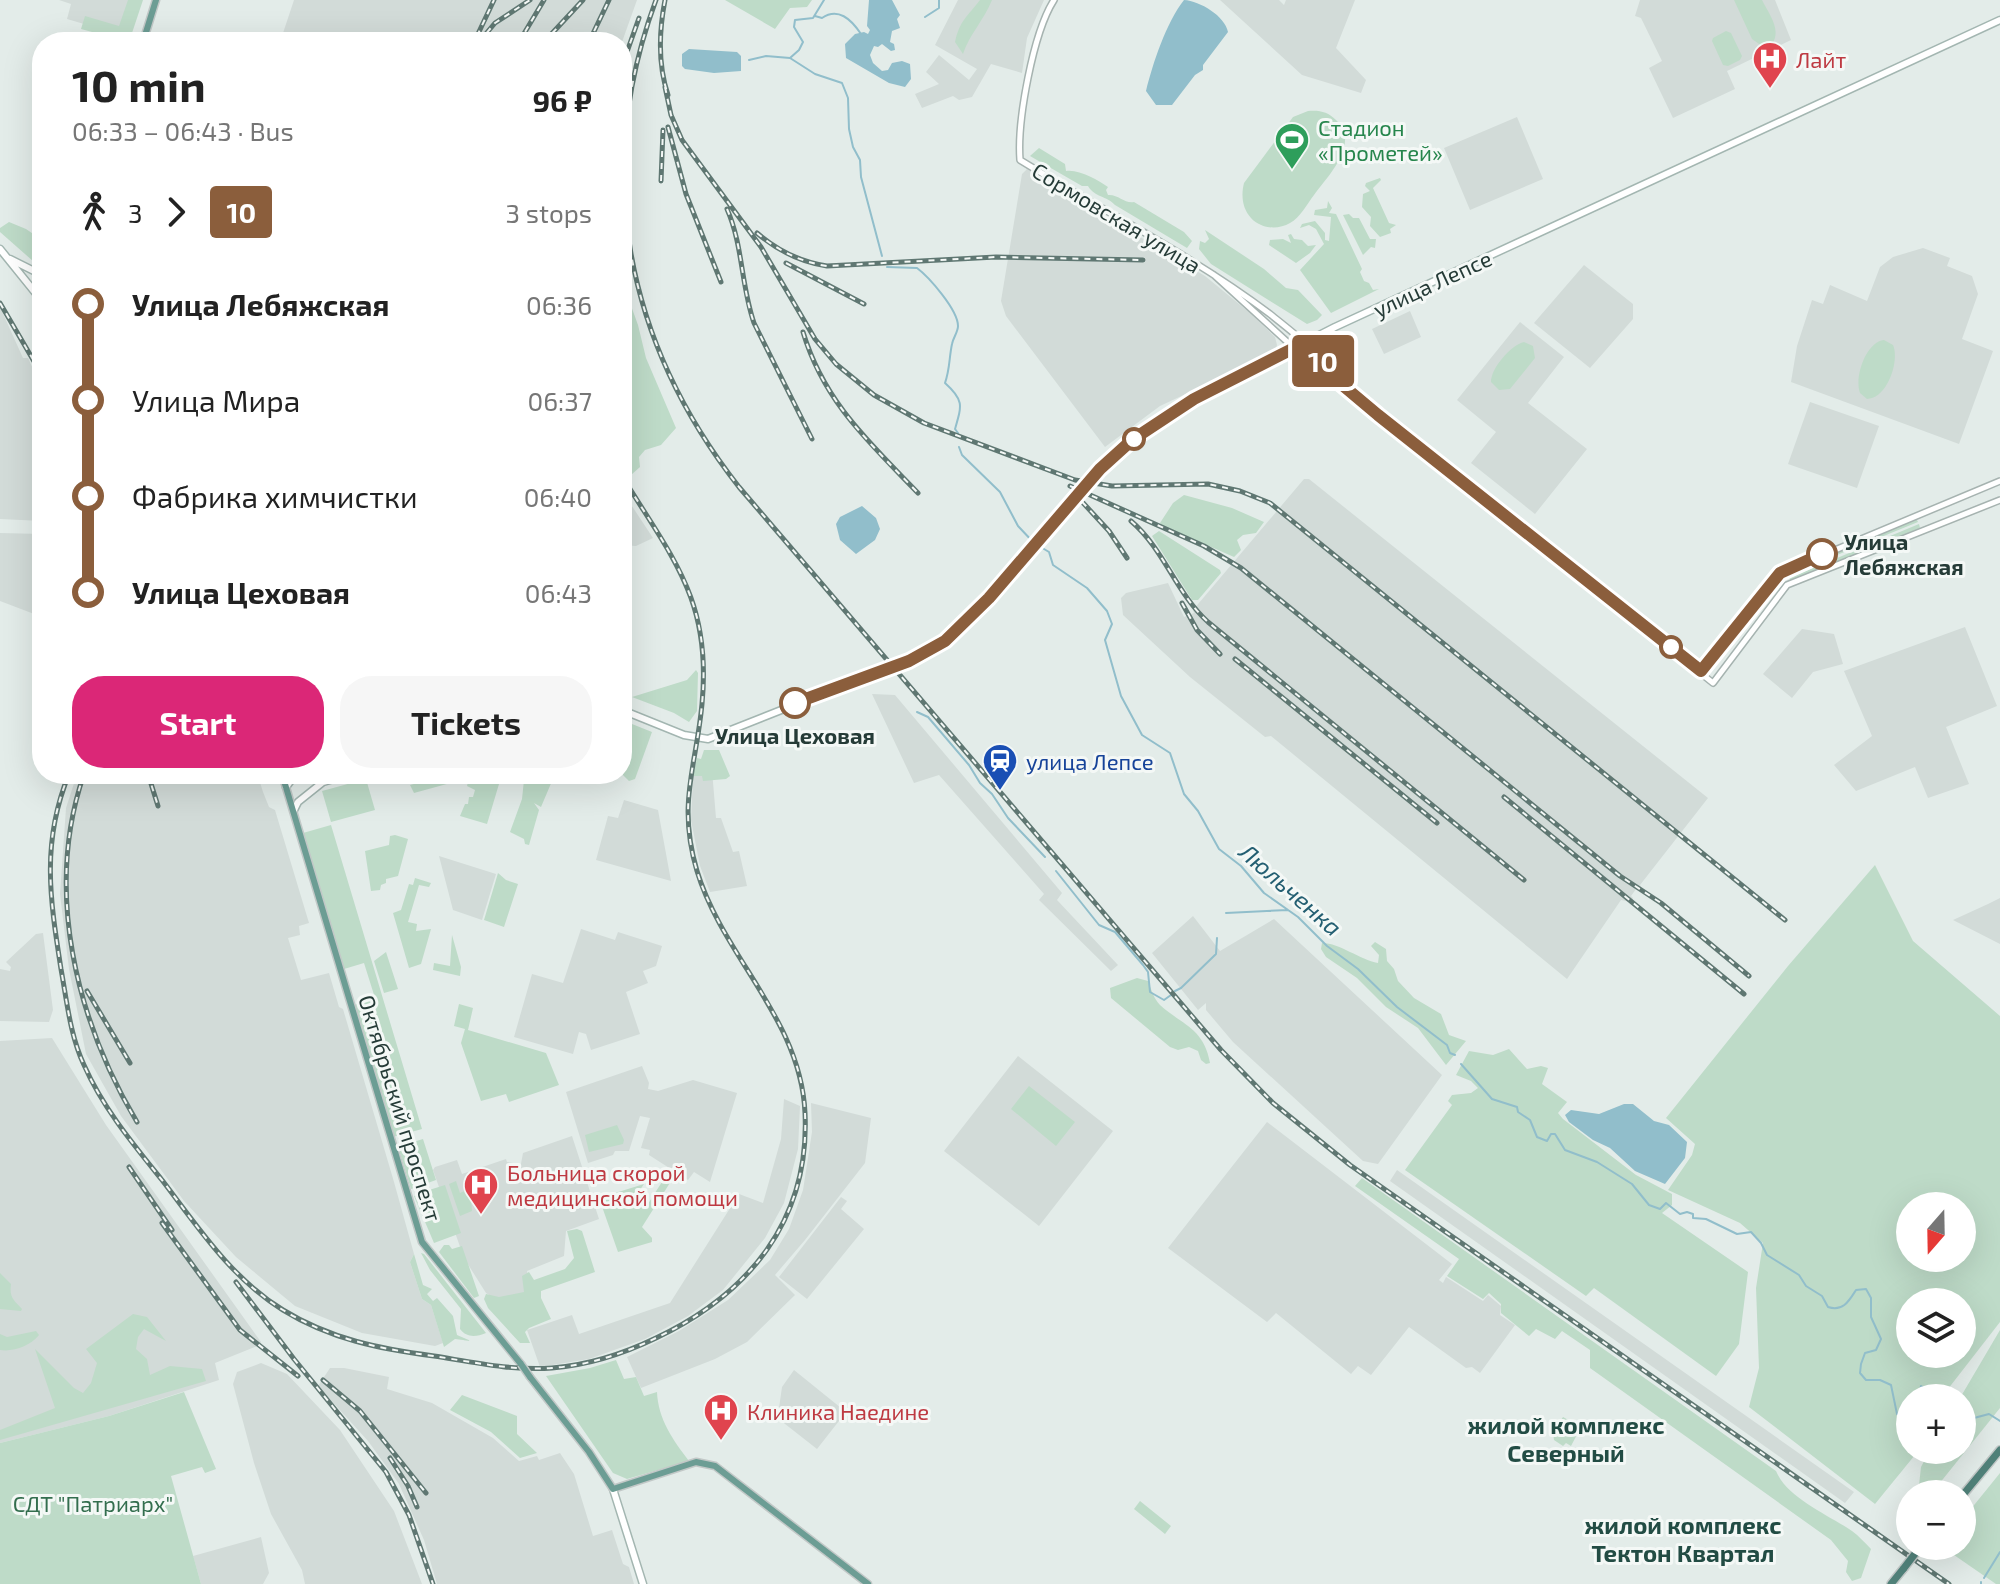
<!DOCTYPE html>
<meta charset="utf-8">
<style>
:root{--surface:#fff;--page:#f6f6f6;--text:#222;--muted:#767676;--accent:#db2777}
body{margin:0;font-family:"Exo 2",sans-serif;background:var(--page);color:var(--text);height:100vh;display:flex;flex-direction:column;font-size:30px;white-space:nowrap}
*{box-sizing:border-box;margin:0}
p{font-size:26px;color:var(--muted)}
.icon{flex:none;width:44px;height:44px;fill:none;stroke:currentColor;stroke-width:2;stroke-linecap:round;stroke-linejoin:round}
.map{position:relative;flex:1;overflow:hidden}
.sheet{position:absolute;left:32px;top:32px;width:600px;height:752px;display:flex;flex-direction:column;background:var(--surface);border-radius:32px;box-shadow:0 8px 32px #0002}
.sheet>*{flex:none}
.badge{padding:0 16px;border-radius:6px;font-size:28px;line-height:52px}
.needle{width:52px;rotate:200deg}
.fabs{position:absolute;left:1896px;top:1192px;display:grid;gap:16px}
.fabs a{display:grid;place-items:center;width:80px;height:80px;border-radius:50%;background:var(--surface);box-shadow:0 8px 32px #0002;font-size:40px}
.map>.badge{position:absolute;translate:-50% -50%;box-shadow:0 0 0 4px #fff}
.legs{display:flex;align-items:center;gap:12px;height:88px;padding:0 40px;font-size:26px}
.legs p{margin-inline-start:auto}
.head{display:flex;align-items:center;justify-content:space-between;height:136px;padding:0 40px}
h1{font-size:44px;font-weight:700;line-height:60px}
.cta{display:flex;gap:16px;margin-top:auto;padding:16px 40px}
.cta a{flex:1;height:92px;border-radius:32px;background:var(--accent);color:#fff;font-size:32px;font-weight:700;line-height:92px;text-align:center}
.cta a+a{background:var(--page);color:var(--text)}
ul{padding:0 40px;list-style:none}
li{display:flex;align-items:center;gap:28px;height:96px;font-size:30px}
li i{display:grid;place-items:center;width:12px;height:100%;margin:0 10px;background:currentColor}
li i::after{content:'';width:20px;height:20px;margin:-10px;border:6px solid;border-radius:50%;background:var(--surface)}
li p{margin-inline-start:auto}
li:first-child i{background:linear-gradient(#0000 50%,currentColor 0)}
li:last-child i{background:linear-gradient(currentColor 50%,#0000 0)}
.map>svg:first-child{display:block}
.built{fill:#d2dbd8}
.green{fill:#bedbc8;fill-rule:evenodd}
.water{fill:#91becb}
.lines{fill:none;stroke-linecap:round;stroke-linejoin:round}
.stream{stroke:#91becb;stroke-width:2}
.tertiary-casing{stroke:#a6b3b0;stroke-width:8}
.secondary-casing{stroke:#a3b6b1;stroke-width:9}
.primary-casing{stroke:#c2c8c7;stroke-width:9}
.trunk-casing{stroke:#c2c8c7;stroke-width:10}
.tertiary{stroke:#fff;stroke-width:5}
.secondary{stroke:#fff;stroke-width:6}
.primary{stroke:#6c9d94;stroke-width:6}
.trunk{stroke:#508179;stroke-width:7}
.rail-casing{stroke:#5f7772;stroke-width:5}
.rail{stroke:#f4f8f6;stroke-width:2;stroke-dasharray:6;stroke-linecap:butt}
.primary-bridge-casing{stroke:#c2c8c7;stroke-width:9;stroke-linecap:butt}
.trunk-bridge-casing{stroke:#c2c8c7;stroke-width:10;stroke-linecap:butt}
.primary-bridge{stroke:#6c9d94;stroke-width:6}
.trunk-bridge{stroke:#508179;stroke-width:7}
.line-1-casing{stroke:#fff;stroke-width:18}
.line-1{stroke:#8b5e3c;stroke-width:12}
.stop-1-dot{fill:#fff;stroke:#8b5e3c;stroke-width:4}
.labels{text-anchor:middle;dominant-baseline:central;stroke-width:6;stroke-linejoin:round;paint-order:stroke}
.health-label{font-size:22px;fill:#be3a42;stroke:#f4f8f6;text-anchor:start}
.leisure-label{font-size:22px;fill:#27864d;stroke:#f4f8f6;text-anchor:start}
.street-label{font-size:22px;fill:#253b37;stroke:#f4f8f6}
.stop-label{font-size:22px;font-weight:bold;fill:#253b37;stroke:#f4f8f6;text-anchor:start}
.transit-label{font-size:22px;fill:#164399;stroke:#f4f8f6;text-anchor:start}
.park-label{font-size:22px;fill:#336e4e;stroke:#f4f8f6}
.water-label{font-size:24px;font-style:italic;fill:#245f72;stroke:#f4f8f6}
.neighbourhood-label{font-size:24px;font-weight:bold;fill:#224c44;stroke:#f4f8f6}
</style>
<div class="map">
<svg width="2000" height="1584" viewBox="0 0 2000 1584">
<rect width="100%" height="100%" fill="#e3ece9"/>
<!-- built -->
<path class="built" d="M 59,0 L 136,0 L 125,36 L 67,19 L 71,4 Z
M 294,0 L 637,0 L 622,42 L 280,42 Z
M 958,0 L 1044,0 L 1027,38 L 1022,73 L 991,64 L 972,97 L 959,100 L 953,96 L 922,108 L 915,94 L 939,84 L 926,72 L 939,55 L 969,80 L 977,69 L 935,45 Z
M 1220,0 L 1279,0 L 1284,5 L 1286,0 L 1355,0 L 1336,48 L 1366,80 L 1361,93 L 1302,75 Z
M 1640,0 L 1775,0 L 1791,40 L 1727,71 L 1735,89 L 1673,118 L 1649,68 L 1662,61 L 1641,18 L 1635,16 Z
M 1517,117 L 1543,179 L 1470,210 L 1444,148 Z
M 1027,169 L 1205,276 L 1250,313 L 1275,337 L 1277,345 L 1275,352 L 1160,406 L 1105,447 L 1006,316 L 1001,301 L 1022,174 Z
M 1923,248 L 1950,258 L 1947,266 L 1972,276 L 1978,294 L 1962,339 L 1993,351 L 1959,444 L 1791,382 L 1797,346 L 1812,300 L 1823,304 L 1830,285 L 1867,301 L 1880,267 L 1893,257 Z
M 1584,265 L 1633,304 L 1633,319 L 1590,368 L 1534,323 Z
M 0,307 L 23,358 L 28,358 L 42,388 L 42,521 L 0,519 Z
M 1410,311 L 1421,337 L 1384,354 L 1372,329 Z
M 1520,322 L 1564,357 L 1528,403 L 1587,449 L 1535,514 L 1471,463 L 1496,432 L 1457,400 Z
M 1810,402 L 1879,426 L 1857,488 L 1788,464 Z
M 1304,479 L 1309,479 L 1708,798 L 1640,885 L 1641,887 L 1639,890 L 1636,889 L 1631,896 L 1633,898 L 1631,902 L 1621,900 L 1567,979 L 1271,736 L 1265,737 L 1190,677 L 1123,615 L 1121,598 L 1126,593 L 1168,583 L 1184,617 L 1194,613 L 1193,610 Z
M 622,491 L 653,538 L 636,546 L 622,545 Z
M 0,533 L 42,534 L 42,617 L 0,601 Z
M 1965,627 L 1997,706 L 1946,727 L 1969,784 L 1928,798 L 1915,767 L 1856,791 L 1834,765 L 1872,736 L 1844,671 Z
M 1802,629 L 1834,634 L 1843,664 L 1813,672 L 1792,698 L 1763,674 Z
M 872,694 L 895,695 L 1062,893 L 1057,900 L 1118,965 L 1111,971 L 1039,900 L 1044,894 L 939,775 L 914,783 Z
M 712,770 L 716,818 L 721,818 L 733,852 L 739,851 L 747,886 L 710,892 L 700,866 L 691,820 L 693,776 L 702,776 Z
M 77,774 L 264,774 L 258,776 L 263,792 L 269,807 L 275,810 L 309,923 L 299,926 L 300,935 L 288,938 L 301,980 L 329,973 L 339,1007 L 343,1009 L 394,1182 L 414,1254 L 410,1262 L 422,1299 L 431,1305 L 443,1343 L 435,1346 L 362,1333 L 295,1306 L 236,1257 L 184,1201 L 121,1116 L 86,1054 L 69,969 L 60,894 L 66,808 Z
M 624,800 L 658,810 L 671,881 L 596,860 L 608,816 L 618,818 Z
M 439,856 L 496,874 L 482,920 L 453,910 Z
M 2000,898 L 2000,944 L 1953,920 L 1988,904 Z
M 1193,916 L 1220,951 L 1274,919 L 1442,1075 L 1378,1164 L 1363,1161 L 1233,1042 L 1206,1010 L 1206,1003 L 1198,1010 L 1152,953 Z
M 581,929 L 615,940 L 618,932 L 662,946 L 656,966 L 643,971 L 648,983 L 626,992 L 640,1034 L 591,1050 L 586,1034 L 579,1032 L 573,1054 L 514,1037 L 532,974 L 563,983 Z
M 43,933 L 53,1010 L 49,1022 L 0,1021 L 0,969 L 10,971 L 11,967 L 6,962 L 36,934 Z
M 52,1038 L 106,1125 L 261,1342 L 260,1345 L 215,1363 L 219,1380 L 109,1416 L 0,1443 L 0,1041 Z
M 1018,1056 L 1113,1131 L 1039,1226 L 944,1151 Z
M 642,1066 L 649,1083 L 648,1089 L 658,1091 L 693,1080 L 737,1093 L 710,1182 L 694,1172 L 688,1180 L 649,1155 L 650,1150 L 641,1148 L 650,1118 L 640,1116 L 629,1151 L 615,1151 L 613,1155 L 588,1163 L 566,1092 Z
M 784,1099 L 800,1106 L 798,1149 L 784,1203 L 765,1238 L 723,1290 L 688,1316 L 645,1339 L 589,1359 L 540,1367 L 527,1330 L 572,1315 L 579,1334 L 670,1303 L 739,1194 L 763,1203 L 781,1139 Z
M 811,1103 L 871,1118 L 865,1163 L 805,1240 L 775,1275 L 795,1295 L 747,1342 L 715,1359 L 641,1388 L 627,1357 L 679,1331 L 728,1300 L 770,1260 L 789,1229 L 803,1190 L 812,1132 Z
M 1267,1122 L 1452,1264 L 1439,1280 L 1443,1283 L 1446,1277 L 1483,1301 L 1488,1295 L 1501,1306 L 1500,1315 L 1515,1325 L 1480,1373 L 1472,1367 L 1466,1368 L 1409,1327 L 1371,1375 L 1358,1366 L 1351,1374 L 1276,1313 L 1267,1322 L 1168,1248 Z
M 572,1136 L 599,1219 L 566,1231 L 564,1256 L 527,1271 L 531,1292 L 511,1297 L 492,1297 L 486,1293 L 464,1258 L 433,1170 L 435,1167 L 457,1160 L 462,1174 L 506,1159 L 507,1162 L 513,1163 L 516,1171 L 520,1169 L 523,1153 Z
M 1397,1170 L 1854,1492 L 1845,1503 L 1390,1181 Z
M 841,1197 L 847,1201 L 841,1209 L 864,1229 L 807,1299 L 779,1277 Z
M 261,1363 L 287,1374 L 340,1430 L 394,1511 L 422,1584 L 305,1584 L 302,1570 L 271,1514 L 254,1463 L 233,1384 L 237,1372 Z
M 330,1368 L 344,1368 L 389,1377 L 387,1389 L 432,1403 L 493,1438 L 519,1461 L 537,1456 L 539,1460 L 560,1453 L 574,1474 L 593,1536 L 612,1530 L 623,1564 L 629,1567 L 634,1584 L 437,1584 L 424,1540 L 399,1484 L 368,1441 L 318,1386 Z
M 794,1370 L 846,1412 L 817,1449 L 780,1420 L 785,1413 L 779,1408 L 782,1387 Z
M 261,1537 L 269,1573 L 263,1584 L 201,1584 L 193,1556 Z"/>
<!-- green -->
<path class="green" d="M 128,0 L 143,0 L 129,42 L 81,29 L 85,16 L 119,26 Z
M 725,0 L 812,0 L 807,7 L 790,8 L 775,29 Z
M 980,0 L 992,0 C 984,20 969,35 963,54 L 955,42 C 960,20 967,17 980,0 Z
M 1734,0 L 1762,0 C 1769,14 1782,30 1772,44 L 1762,46 L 1752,39 Z
M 1726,31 L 1731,33 L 1742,56 L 1740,60 L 1728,66 L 1723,65 L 1712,41 L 1713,38 Z
M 1308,111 C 1320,110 1328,112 1336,120 C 1361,143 1328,176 1314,195 C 1307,204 1300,218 1290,223 C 1278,230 1261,229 1251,218 C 1242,208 1241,195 1244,183 L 1293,117 Z
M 1039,148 L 1065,164 L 1066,171 C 1079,169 1098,180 1108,187 L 1106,190 L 1108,195 C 1118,194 1125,204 1134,202 L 1184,232 L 1192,241 L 1187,248 L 1115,205 C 1107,196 1094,197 1088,186 L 1082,186 L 1030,156 Z
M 1380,178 L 1381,180 L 1373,188 L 1389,223 L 1396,225 L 1390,229 L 1391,233 L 1380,237 L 1370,226 L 1371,217 L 1362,207 L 1363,194 L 1370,191 L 1365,186 L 1366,183 Z
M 1328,201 L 1332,208 L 1329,213 L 1336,214 L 1362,269 L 1360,272 L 1364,281 L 1369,283 L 1373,290 L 1379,289 L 1331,313 L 1300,270 L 1324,244 L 1316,229 L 1309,225 L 1300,228 L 1302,224 L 1315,221 L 1325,233 L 1325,240 L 1329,241 L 1331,217 L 1314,215 L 1315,210 L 1327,208 Z
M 1349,214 L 1353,218 L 1359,218 L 1370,239 L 1376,239 L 1375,248 L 1371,247 L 1363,255 L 1343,215 Z
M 9,222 L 26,229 L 42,240 L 42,269 L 0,232 L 0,228 Z
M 1205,230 L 1264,269 L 1286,288 L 1298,290 L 1322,315 L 1317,320 L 1307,324 L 1211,264 L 1199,249 L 1200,241 L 1205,243 L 1209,239 Z
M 1291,234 L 1294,239 L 1302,240 L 1308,246 L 1316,245 L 1310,253 L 1296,263 L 1269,245 L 1270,240 L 1283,239 L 1291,243 L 1288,235 Z
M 622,281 L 638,325 L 646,358 L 676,428 L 661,445 L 645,450 L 639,457 L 640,467 L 631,475 L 622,461 Z
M 1884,340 L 1893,345 C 1900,361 1887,399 1867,399 L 1860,393 C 1854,377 1866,342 1884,340 Z
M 1524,342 L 1533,346 L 1535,358 L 1510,389 L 1499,390 L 1491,382 C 1491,368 1511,345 1524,342 Z
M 1184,495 L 1232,508 L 1264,522 L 1256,533 L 1243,535 L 1237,540 L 1241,550 L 1234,557 L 1161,525 L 1160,523 L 1173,503 Z
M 1916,518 L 1918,522 L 1788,575 L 1787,572 Z
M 1919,524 L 1920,528 L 1791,581 L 1789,578 Z
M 1159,531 L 1220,570 L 1221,573 L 1198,600 L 1192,600 L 1152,536 Z
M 696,670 L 698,673 L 697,711 L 689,722 L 674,713 L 632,697 L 687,680 Z
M 627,722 L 652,732 L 635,779 L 629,781 L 622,774 L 622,741 Z
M 704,750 L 719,750 L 730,776 L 726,779 L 703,781 L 702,776 L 693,776 L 697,758 L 701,759 Z
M 452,774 L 464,774 L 465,779 L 414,793 L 410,785 Z
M 470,774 L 502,774 L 487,824 L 460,816 L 465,804 L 468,804 L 469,797 L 473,797 L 475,790 L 467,786 Z
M 531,774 L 555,774 L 541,807 L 534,803 L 539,810 L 529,845 L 525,844 L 524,839 L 510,832 L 522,799 L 524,780 L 530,779 Z
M 366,779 L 375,810 L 331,822 L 322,791 Z
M 331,825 L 422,1129 L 393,1137 L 354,1005 L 375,998 L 364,963 L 344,969 L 303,833 Z
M 395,835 L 408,839 L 398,876 L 386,879 L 386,883 L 381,885 L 380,890 L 371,891 L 365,851 L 389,845 L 390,836 Z
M 1875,865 L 1913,941 L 2000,1016 L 2000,1322 L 1941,1398 L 1910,1398 L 1910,1450 L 1919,1450 L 1875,1504 L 1749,1407 L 1759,1368 L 1756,1288 L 1763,1243 L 1740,1223 L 1668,1190 L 1692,1155 L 1695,1144 L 1666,1118 L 1788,966 ZM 1910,1206 L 1962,1206 L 1962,1258 L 1910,1258 ZM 1962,1302 L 1962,1354 L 1910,1354 L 1910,1302 Z
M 498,873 L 506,880 L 518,884 L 504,927 L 484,920 Z
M 415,878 L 431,883 L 429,887 L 419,885 L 408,922 L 417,924 L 416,931 L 431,929 L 421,964 L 409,968 L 393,913 L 401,910 L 409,884 L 413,885 Z
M 452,935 L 461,967 L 460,976 L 433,970 L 434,963 L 450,966 Z
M 1375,942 L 1386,949 L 1387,961 L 1394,969 L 1398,981 L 1414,998 L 1441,1014 L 1449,1035 L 1466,1041 L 1446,1065 L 1418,1028 L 1386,1007 L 1357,978 L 1326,957 L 1321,949 L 1322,943 C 1340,943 1360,960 1378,963 L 1379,955 L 1371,946 Z
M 386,952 L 398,989 L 384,993 L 374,961 Z
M 1137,978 L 1148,981 C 1151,989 1154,999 1160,1005 C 1182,1025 1204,1028 1210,1063 L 1206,1064 L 1201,1060 L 1198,1051 L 1189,1047 L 1178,1050 L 1170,1047 L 1111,998 L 1110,988 Z
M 459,1004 L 473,1008 L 468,1030 L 546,1053 L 559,1085 L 509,1102 L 506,1094 L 481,1101 L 461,1043 L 465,1029 L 454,1026 Z
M 1509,1049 L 1527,1069 L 1541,1066 L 1548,1068 L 1542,1084 L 1567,1102 L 1558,1113 L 1563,1119 L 1636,1175 L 1672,1194 L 1672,1205 L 1662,1213 L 1748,1272 L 1739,1344 L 1716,1376 L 1594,1288 L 1586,1296 L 1405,1170 L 1452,1105 L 1448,1101 L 1452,1095 L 1471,1093 L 1478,1088 L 1471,1081 L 1456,1075 L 1469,1051 L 1493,1055 Z
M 1029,1086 L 1075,1122 L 1056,1146 L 1011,1109 Z
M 617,1125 L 624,1140 L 623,1144 L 589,1152 L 585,1135 Z
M 423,1139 L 436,1180 L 411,1189 L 399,1150 L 400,1146 Z
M 667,1174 L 673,1178 L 642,1227 L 652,1238 L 652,1242 L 618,1252 L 599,1198 L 644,1184 L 633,1200 L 646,1207 Z
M 1362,1178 L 1776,1471 C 1787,1498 1829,1515 1852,1531 C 1859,1536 1865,1543 1871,1549 L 1861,1578 L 1852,1581 L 1846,1572 L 1848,1561 L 1831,1540 L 1590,1368 L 1590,1350 L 1562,1331 L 1555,1339 L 1536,1329 L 1529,1336 L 1501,1313 L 1501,1304 L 1489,1293 L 1483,1299 L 1447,1276 L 1459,1259 L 1355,1186 Z
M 456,1181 L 460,1193 L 469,1189 L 474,1198 L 471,1199 L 472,1211 L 460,1216 L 449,1184 Z
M 445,1185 L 461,1233 L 434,1243 L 414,1196 L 420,1194 L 422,1197 L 426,1196 L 426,1191 Z
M 577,1229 L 582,1231 L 595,1272 L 541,1291 L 541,1298 L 551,1319 L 529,1328 L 525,1332 L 530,1343 L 520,1343 L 488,1308 L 484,1299 L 486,1294 L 499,1297 L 524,1292 L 522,1276 L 529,1272 L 534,1280 L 565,1269 L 574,1258 L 567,1231 Z
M 444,1245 L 449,1245 L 452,1249 L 462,1246 L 479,1296 L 474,1298 L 439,1252 Z
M 421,1253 L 424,1254 L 486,1333 C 476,1337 467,1338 460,1329 L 461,1309 L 430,1270 Z
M 414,1254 L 423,1285 L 432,1289 L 427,1294 L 433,1301 L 437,1298 L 453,1316 L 457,1335 L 471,1341 L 455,1339 L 444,1347 L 431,1305 L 422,1299 L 410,1262 Z
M 0,1273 L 11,1284 C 9,1298 14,1300 22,1309 L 21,1311 L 0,1309 Z
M 133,1314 L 147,1317 L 166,1341 L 144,1329 L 138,1337 L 136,1349 L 147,1359 L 150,1375 L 170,1366 L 202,1369 L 206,1381 L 0,1440 L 0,1430 L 55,1408 L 35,1349 L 74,1388 L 83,1393 L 91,1383 L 97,1363 L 86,1349 Z
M 2000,1330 L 2000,1408 L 1931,1494 L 1918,1494 L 1921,1467 L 1930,1450 L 1962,1450 L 1962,1398 L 1960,1398 Z
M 36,1331 L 39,1335 C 30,1346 14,1352 0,1350 L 0,1334 L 7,1337 Z
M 616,1360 L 624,1379 L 636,1377 L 644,1396 L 657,1392 C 658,1419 673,1440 689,1461 L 627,1479 L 613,1473 L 546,1376 L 590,1368 Z
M 184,1392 L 216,1469 L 205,1473 L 202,1467 L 171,1476 L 201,1584 L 0,1584 L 0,1443 L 109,1416 Z
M 462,1395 L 517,1416 L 517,1434 L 537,1453 L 520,1458 L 491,1432 L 450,1410 Z
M 1563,1417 L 1581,1427 L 1571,1446 L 1566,1443 L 1563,1446 L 1554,1440 L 1553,1432 Z
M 2000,1473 L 2000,1584 L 1996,1584 L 1941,1546 L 1962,1546 L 1962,1520 Z
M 1140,1501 L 1171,1526 L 1165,1534 L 1134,1509 Z"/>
<!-- water -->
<path class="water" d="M 869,0 L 892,0 L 900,15 L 897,19 L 900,28 L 892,31 L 890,42 L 894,44 L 895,50 L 891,51 L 882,44 L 878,47 L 874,46 L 870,55 L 873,63 L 882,71 L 888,70 L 892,63 L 902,61 L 910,64 L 911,79 L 905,87 L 889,83 L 846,58 L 845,44 L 855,34 L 864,32 L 868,34 L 870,30 L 867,26 Z
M 1184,0 C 1200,1 1225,16 1228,32 L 1203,65 L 1203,70 L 1195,75 L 1172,105 L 1156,105 L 1146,91 C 1153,63 1166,23 1184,0 Z
M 689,49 L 737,52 L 741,56 L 741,71 L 714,73 L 685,69 L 682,66 L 682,54 Z
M 862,506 L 876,518 L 880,529 L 875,540 L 856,554 L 840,540 L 836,524 L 840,517 Z
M 1624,1104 L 1633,1104 L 1654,1121 L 1669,1125 L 1687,1142 L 1685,1158 L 1665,1184 L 1635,1171 L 1610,1148 L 1593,1140 L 1569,1122 L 1565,1115 L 1571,1110 L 1599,1114 Z"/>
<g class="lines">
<!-- stream -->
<path class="stream" d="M 815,16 L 822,18 C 838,7 851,19 861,34
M 925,17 L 939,8 L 939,0
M 790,58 L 815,74 L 842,83 L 848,98 L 849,129 L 853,147 L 860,160 L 861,177 L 882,256
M 749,60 L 766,56 L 790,58 L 799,50 L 803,42 L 794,27 L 795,20 L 813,18 L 824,0
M 887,267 L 917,268 C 929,277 958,310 958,326 C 958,332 953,338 952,344 C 949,358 950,369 945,383 C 964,400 962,405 955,429 L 958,433
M 959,447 L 962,455 L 1000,492 L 1018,526 L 1034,543
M 1039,546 L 1049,552 L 1053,565 L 1087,588 L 1107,611 L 1112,624 L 1105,640 L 1121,696 L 1142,735 L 1170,753 L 1184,794 L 1198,811 L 1219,849 L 1241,866 L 1264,893 L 1298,917 L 1327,946 L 1358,969 L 1397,1007 L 1447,1045 L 1450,1053 L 1455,1055
M 917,712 L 928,717 L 969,765 L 980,783 L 992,794 L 1008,818 L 1045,857
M 1056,871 L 1099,925 L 1115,932 L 1143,965 L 1148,972 L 1150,992 L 1164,1000 L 1171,995
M 1226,913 L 1288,910
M 1175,991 L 1181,988 L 1216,954 L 1217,938
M 1461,1064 L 1492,1099 L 1517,1107 L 1518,1112 L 1530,1120 L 1537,1137 L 1547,1141 L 1551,1134 L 1555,1134 L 1565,1150 L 1597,1162 L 1632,1184 L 1649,1205 L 1660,1209 L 1666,1203 L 1680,1214 L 1687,1212 L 1693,1214 L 1693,1218 L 1706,1219 L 1737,1234 L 1751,1232 L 1761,1243 L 1767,1255 L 1799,1275 L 1806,1286 L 1822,1296 L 1828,1307 C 1843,1312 1849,1301 1856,1290 L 1866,1289 L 1871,1298 L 1871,1317 L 1881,1339 L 1876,1350 L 1865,1353 L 1861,1364 L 1860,1373 L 1866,1380 L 1880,1380 L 1891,1385 L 1897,1414 L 1904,1417 L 1910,1415
M 1918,1398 L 1921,1386 L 1928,1390 L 1930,1398
M 1962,1416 L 1974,1418 L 1989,1414 L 2000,1421
M 1984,1578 L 2000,1552
M 1981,1584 L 1981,1582"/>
<defs>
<path id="tertiary" d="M 1054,0 C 1033,33 1017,121 1020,160 C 1103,211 1192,255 1270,314 C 1292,332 1316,349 1331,373
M 1214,275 L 1294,348 L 1713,683 L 1787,585 L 2000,500
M 1332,369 L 1328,351 L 1332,329
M 1701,671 L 1780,573 L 2000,481"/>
<path id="secondary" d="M 0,249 L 42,301
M 10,259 L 42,275
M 622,710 L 684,735 L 708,739 L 928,652 L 955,633 L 971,619 L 1108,461 L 1132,440 L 1194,399 L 1335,327 L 2000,20
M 298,774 L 323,782
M 286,787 L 292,779 L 305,777
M 294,810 L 298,802 L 323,782 L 351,774
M 613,1489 L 643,1584"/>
<path id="primary" d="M 143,42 L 156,0
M 282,774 L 422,1242 L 521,1364
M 530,1377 L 589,1452 L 613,1489 L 696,1462 L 715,1466 L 868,1584"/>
<path id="trunk" d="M 1962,1496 L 2000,1450
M 1891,1584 L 1904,1568"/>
</defs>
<!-- tertiary casing -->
<use href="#tertiary" class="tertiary-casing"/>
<!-- secondary casing -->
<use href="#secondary" class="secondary-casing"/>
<!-- primary casing -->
<use href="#primary" class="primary-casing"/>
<!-- trunk casing -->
<use href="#trunk" class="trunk-casing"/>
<!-- tertiary -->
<use href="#tertiary" class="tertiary"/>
<!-- secondary -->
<use href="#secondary" class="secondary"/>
<!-- primary -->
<use href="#primary" class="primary"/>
<!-- trunk -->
<use href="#trunk" class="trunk"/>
<defs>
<path id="rail" d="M 656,0 C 592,173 626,343 739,487 L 1221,1050 L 1273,1103 L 1350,1165 L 1949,1584
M 665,0 C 659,31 658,65 668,95
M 477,36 L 494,0
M 479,42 L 495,23 L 530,0
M 519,42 L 544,0
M 544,42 L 583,0
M 589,42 L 609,0
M 622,66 L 639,18
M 665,87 L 671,115 L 682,140 L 761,247 L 815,339 L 836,364 L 874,395 L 924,423 L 1075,480 L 1112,486 L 1208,484 L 1240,491 L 1270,503 L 1785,920
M 668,127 L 686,194 L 721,282
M 661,181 L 663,130
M 727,209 C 743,245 741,286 754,323 L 812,439
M 757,233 C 777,250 800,262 827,266 L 996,257 L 1143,260
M 786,263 L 864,304
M 0,303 L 42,375
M 803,332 C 824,402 869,442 918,493
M 1070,486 L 1204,546 L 1241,568 L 1620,876 L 1661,903 L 1749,976
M 1074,493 L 1109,531 L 1127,558
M 1131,521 C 1164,549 1176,593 1208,622 L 1524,880
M 622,522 L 624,526
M 1182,603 L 1197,630 L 1220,654
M 1235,659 L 1437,823
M 69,774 C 41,842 50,899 61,969 C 67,1002 70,1035 84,1065 C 103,1108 133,1144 162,1180 C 198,1227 231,1278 283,1310 C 330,1339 380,1349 434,1356 C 472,1362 513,1371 552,1368 C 589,1365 623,1354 656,1338 C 749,1294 810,1220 805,1113 C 801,1019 723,957 697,871 C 677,803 696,768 702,704 C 712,600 672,558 622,476
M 84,774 C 44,890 76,1020 137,1122
M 148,774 L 158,806
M 1504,797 L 1744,994
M 87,991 L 130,1063
M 129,1167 L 172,1230
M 162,1223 L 240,1330 L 298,1376
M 236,1282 L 294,1359 L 386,1472 L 409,1515 L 433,1584
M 323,1380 L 360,1411 L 426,1493
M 390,1458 L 408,1486 L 417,1507"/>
</defs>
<!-- rail casing -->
<use href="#rail" class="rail-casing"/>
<!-- rail -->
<use href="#rail" class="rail"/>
<defs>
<path id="primary-bridge" d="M 521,1364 L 530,1377"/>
<path id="trunk-bridge" d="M 1904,1568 L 1921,1546"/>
</defs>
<!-- primary-bridge casing -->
<use href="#primary-bridge" class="primary-bridge-casing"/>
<!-- trunk-bridge casing -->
<use href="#trunk-bridge" class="trunk-bridge-casing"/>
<!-- primary-bridge -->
<use href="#primary-bridge" class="primary-bridge"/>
<!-- trunk-bridge -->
<use href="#trunk-bridge" class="trunk-bridge"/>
</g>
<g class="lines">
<defs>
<path id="line-1" d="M 795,703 L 909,661 L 945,641 L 989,598 L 1100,469 L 1132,440 L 1194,399 L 1304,343 L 1324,362 L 1334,378 L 1378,415 L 1701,671 L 1780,573 L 1822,554"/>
</defs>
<!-- line-1 casing -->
<use href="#line-1" class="line-1-casing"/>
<!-- line-1 -->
<use href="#line-1" class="line-1"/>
</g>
<!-- icons -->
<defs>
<symbol id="hospital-pin" viewBox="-11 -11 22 30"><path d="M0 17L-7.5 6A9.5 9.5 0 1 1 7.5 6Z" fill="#e0444e" stroke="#f4f8f6"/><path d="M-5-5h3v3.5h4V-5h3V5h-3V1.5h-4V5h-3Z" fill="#fff"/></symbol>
<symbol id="stadium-pin" viewBox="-11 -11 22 30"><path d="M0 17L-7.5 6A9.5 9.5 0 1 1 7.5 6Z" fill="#2e9e5b" stroke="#f4f8f6"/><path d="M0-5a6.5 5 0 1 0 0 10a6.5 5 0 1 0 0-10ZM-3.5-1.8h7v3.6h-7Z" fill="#fff"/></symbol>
<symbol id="station-pin" viewBox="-11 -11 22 30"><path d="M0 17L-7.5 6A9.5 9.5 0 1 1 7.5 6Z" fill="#1a4fb4" stroke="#f4f8f6"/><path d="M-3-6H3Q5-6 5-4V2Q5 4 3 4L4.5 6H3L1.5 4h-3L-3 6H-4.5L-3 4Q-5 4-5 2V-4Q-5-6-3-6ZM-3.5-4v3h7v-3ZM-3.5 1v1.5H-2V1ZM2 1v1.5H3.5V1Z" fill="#fff"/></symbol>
</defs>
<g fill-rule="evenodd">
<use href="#hospital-pin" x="1750" y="39" width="40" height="54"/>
<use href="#stadium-pin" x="1272" y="120" width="40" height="54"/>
<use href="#station-pin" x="980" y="741" width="40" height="54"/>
<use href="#hospital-pin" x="461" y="1165" width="40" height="54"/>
<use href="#hospital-pin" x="701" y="1391" width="40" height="54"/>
</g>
<!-- markers -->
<g class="stop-1-dot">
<circle cx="1134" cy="439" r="10"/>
<circle cx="1822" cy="554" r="14"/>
<circle cx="1671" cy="647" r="10"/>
<circle cx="795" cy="703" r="14"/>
</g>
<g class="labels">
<!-- health labels -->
<g class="health-label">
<text x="1796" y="59">Лайт</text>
<text x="507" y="1172">Больница скорой<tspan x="507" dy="25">медицинской помощи</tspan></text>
<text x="747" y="1411">Клиника Наедине</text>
</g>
<!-- leisure labels -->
<g class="leisure-label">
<text x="1318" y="127">Стадион<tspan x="1318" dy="25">«Прометей»</tspan></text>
</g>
<!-- street labels -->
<g class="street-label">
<text transform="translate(1117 217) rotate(31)">Сормовская улица</text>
<text transform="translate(1432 283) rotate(-25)">улица Лепсе</text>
<text transform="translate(401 1108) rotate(73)">Октябрьский проспект</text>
</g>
<!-- stop labels -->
<g class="stop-label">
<text x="1844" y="541">Улица<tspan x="1844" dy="25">Лебяжская</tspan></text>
<text x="795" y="735" text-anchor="middle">Улица Цеховая</text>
</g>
<!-- transit labels -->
<g class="transit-label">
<text x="1026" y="761">улица Лепсе</text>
</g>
<!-- park labels -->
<g class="park-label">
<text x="93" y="1503">СДТ "Патриарх"</text>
</g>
<!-- water labels -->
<g class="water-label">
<text transform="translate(1291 889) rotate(41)">Люльченка</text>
</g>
<!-- neighbourhood labels -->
<g class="neighbourhood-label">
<text x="1566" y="1424">жилой комплекс<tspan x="1566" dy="28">Северный</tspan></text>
<text x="1683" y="1524">жилой комплекс<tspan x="1683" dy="28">Тектон Квартал</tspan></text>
</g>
</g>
</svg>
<div class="fabs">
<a><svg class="needle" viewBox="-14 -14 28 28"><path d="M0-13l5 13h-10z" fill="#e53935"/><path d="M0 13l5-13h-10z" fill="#767676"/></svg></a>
<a><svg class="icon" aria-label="layers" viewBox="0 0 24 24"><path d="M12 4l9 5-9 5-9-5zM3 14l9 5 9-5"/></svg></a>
<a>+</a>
<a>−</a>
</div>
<b class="badge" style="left:1323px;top:361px;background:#8b5e3c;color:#fff">10</b>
<section class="sheet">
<div class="head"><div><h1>10 min</h1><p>06:33 – 06:43 · Bus</p></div><b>96 ₽</b></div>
<div class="legs"><svg class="icon" aria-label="walk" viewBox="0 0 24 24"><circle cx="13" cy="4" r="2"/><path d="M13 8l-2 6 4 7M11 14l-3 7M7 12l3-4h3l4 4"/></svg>3<svg class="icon" aria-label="forward" viewBox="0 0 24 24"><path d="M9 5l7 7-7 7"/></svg><b class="badge" style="background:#8b5e3c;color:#fff">10</b><p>3 stops</p></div>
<ul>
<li><i style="color:#8b5e3c"></i><b>Улица Лебяжская</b><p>06:36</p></li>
<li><i style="color:#8b5e3c"></i><span>Улица Мира</span><p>06:37</p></li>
<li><i style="color:#8b5e3c"></i><span>Фабрика химчистки</span><p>06:40</p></li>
<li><i style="color:#8b5e3c"></i><b>Улица Цеховая</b><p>06:43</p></li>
</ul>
<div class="cta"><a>Start</a><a>Tickets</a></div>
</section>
</div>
